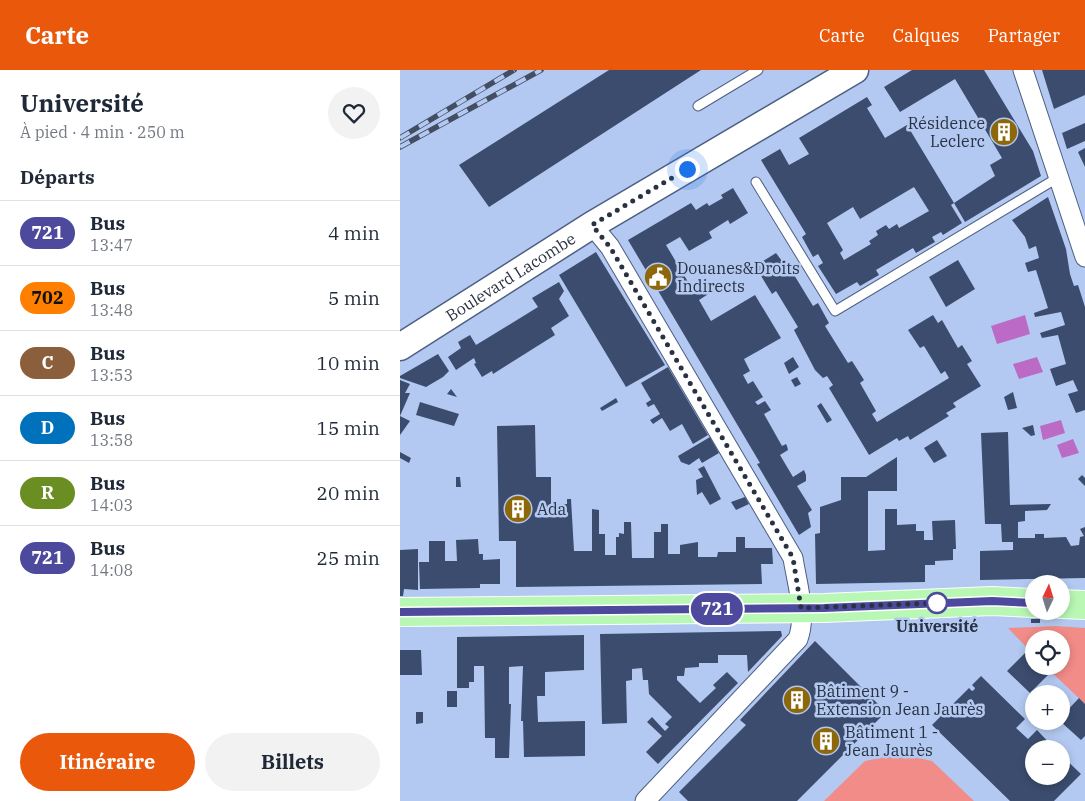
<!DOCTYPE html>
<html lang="fr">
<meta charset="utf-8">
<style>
:root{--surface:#fff;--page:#f2f2f3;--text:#1f2937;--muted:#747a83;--line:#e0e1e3;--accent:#ea580c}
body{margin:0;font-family:"IBM Plex Serif",serif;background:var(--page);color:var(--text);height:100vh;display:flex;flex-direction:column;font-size:19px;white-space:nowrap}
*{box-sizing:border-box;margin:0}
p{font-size:16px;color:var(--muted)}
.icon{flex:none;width:28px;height:28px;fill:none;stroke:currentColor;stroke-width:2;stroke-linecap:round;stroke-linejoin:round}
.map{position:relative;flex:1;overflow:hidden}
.panel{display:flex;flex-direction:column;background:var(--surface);width:400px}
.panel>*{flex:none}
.badge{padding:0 10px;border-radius:16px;font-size:18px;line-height:32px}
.needle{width:32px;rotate:4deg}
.buttons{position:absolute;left:625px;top:505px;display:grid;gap:10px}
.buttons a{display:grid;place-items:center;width:45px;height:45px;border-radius:50%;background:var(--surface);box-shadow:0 2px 8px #0003;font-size:25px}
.you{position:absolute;width:25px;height:25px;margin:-12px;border:4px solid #fff;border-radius:50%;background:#1a73e8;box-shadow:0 0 0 8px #1a73e833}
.map>.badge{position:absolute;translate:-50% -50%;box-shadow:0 0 0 2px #fff}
h2{padding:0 20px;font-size:19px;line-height:45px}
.round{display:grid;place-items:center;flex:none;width:52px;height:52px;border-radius:26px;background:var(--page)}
.head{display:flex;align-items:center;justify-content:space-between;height:85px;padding:0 20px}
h1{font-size:24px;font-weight:700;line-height:38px}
.primary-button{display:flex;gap:10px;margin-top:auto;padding:10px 20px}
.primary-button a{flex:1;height:58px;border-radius:30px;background:var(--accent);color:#fff;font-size:20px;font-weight:700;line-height:58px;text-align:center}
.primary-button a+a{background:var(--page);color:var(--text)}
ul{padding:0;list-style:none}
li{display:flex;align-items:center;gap:15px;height:65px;padding:0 20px;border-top:1px solid var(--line)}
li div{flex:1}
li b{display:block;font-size:19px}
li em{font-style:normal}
li .badge{min-width:55px;font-weight:700;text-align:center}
header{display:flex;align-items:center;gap:30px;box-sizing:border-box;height:70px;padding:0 25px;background:var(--accent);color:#fff}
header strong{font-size:24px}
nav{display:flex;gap:28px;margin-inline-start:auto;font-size:18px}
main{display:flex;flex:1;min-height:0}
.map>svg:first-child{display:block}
.green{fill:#f18c88}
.water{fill:#bb6ac5}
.building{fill:#3b4c6e;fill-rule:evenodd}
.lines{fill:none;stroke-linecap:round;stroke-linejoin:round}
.service-casing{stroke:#4d5f82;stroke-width:11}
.minor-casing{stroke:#4d5f82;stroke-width:21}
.secondary-casing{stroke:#4d5f82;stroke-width:29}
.primary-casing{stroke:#fff;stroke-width:30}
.service{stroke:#fff;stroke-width:9}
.minor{stroke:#fff;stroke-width:19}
.secondary{stroke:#fff;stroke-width:26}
.primary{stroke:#b9f7b5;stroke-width:28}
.rail-casing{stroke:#434e62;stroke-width:5.5}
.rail{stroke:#b3c9f1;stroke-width:4;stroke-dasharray:11;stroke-linecap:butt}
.line-casing{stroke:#fff;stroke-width:11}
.line{stroke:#4d499d;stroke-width:8}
.walk{stroke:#293242;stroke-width:5;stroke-dasharray:0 9}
.stop-dot{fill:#fff;stroke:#4d499d;stroke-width:2.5}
.labels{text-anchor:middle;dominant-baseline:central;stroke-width:5;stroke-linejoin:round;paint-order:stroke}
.poi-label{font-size:16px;fill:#293242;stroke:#b3c9f1;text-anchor:start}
.street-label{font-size:16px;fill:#293242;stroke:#b3c9f1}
.stop-label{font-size:16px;font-weight:bold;fill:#293242;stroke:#b3c9f1}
</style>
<header>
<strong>Carte</strong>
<nav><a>Carte</a><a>Calques</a><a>Partager</a></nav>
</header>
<main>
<section class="panel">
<div class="head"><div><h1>Université</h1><p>À pied · 4 min · 250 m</p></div><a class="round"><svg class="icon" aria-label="heart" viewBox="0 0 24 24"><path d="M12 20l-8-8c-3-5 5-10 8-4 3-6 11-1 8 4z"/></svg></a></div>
<h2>Départs</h2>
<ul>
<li><span class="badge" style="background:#4d499d;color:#fff">721</span><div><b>Bus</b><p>13:47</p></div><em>4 min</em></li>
<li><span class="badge" style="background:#ff8000;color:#111">702</span><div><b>Bus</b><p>13:48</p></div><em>5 min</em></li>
<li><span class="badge" style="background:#8b5e3c;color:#fff">C</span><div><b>Bus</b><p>13:53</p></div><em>10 min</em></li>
<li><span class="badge" style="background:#0072bc;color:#fff">D</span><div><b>Bus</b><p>13:58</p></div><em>15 min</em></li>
<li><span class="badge" style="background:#6b8e23;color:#fff">R</span><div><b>Bus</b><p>14:03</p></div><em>20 min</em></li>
<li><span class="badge" style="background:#4d499d;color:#fff">721</span><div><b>Bus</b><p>14:08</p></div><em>25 min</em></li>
</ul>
<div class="primary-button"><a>Itinéraire</a><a>Billets</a></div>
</section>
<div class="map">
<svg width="685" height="731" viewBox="0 0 685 731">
<rect width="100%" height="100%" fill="#b3c9f1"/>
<!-- green -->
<path class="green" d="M 656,556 L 685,558 L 685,634 L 645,596 L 661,596 L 661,569 L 634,569 L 634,585 L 608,558 Z
M 500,684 L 532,691 L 574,731 L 424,731 L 465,691 Z"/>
<!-- water -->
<path class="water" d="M 625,245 L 630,264 L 597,274 L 591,256 Z
M 637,287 L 643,302 L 619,309 L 613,294 Z
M 661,350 L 665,363 L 643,370 L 640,356 Z
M 673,369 L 679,383 L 662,388 L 657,375 Z"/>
<!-- building -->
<path class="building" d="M 209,0 L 301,0 L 89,137 L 59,95 Z
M 512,0 L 584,0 L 633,81 L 641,106 L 565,152 L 554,133 L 595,106 L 590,95 L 602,88 L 555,9 L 500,42 L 484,17 Z
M 642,0 L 685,0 L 685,25 L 654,39 Z
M 467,27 L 472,35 L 467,38 L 485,68 L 507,55 L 554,133 L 551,135 L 562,153 L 543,165 L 541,162 L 532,167 L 535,172 L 516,183 L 513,178 L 476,200 L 479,205 L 460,216 L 457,212 L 436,224 L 418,196 L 423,193 L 418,184 L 413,187 L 402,167 L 406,164 L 361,90 L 380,79 L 389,95 L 409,84 L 399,68 ZM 514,117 L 529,141 L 499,158 L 497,154 L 489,159 L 486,155 L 476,161 L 478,165 L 469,171 L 471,174 L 444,190 L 440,183 L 443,180 L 427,153 L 453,137 L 460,149 Z
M 685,53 L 685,71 L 667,79 L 662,63 Z
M 685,78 L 685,97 L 678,82 Z
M 333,118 L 348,143 L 330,154 L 328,150 L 309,162 L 312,168 L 289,181 L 280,167 L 266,175 L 294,222 L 308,214 L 313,221 L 299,230 L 311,251 L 355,225 L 381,268 L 344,289 L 350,301 L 343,305 L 348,314 L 353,311 L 363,327 L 355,332 L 358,335 L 365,331 L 371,340 L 364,344 L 382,376 L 386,374 L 387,376 L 388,380 L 380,385 L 393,407 L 404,400 L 406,405 L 406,411 L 397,416 L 412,440 L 408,443 L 411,457 L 399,465 L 357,394 L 360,393 L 228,170 L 291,133 L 296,140 L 307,133 L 309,136 L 323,128 L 321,125 Z
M 648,127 L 666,179 L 670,204 L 674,216 L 678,215 L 685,237 L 685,340 L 676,343 L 668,324 L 678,321 L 673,310 L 656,316 L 650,299 L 666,294 L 658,265 L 642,268 L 640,263 L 665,255 L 661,242 L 635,247 L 634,243 L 648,238 L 636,200 L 628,202 L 625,193 L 639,188 L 636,176 L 629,179 L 625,167 L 612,150 Z
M 196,182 L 265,295 L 226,317 L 159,205 Z
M 376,183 L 382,191 L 385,190 L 413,236 L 418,233 L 429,253 L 425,256 L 448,293 L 452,291 L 464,310 L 460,313 L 476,341 L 472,344 L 477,352 L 549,308 L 545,301 L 541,304 L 524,276 L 520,278 L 508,260 L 533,245 L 538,253 L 542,250 L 558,278 L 562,275 L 572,291 L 567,294 L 581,316 L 553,333 L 556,337 L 546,343 L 549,346 L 510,370 L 508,366 L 499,371 L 497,368 L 469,385 L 429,318 L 433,315 L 427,306 L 423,308 L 415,300 L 394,260 L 398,257 L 376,221 L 372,224 L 355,196 Z
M 558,190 L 575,219 L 546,237 L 529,207 Z
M 159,212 L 164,221 L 159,229 L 169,246 L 151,258 L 155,265 L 93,304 L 92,301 L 82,307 L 74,294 L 76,293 L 74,288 L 56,300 L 48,287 L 61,278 L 58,272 L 70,265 L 76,275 L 138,237 L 132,228 Z
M 38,284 L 49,301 L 43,307 L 26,317 L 0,308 L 0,306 Z
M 393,287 L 399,297 L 389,304 L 384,293 Z
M 268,297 L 308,365 L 293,374 L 282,354 L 270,361 L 262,348 L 253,354 L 250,350 L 260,344 L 254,334 L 248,337 L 246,333 L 251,330 L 241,313 Z
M 397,307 L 401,314 L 395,317 L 391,310 Z
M 0,310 L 10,314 L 5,323 L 10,323 L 0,346 L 10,351 L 0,365 Z
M 51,319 L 57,327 L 47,324 Z
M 613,322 L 617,338 L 608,340 L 604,327 Z
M 216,328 L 218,332 L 202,341 L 200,338 Z
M 20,332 L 59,344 L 54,356 L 16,345 Z
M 421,333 L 432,350 L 427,353 L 417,336 Z
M 135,355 L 136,407 L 151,407 L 151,434 L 167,434 L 167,429 L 171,429 L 174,481 L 192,481 L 192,439 L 199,440 L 199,464 L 205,464 L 205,485 L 216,485 L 216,467 L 219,467 L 219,463 L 224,464 L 224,452 L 231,452 L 232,488 L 254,488 L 254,462 L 261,462 L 261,454 L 268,454 L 268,484 L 280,484 L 280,475 L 298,472 L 298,487 L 317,487 L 318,482 L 336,482 L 336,467 L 345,467 L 345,478 L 372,478 L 373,494 L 361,494 L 362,514 L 116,517 L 116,471 L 99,471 L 97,356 Z
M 633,355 L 635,365 L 631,366 L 622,358 Z
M 608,362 L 610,435 L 651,434 L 647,440 L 625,441 L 625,451 L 618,452 L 618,468 L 635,468 L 635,464 L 644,464 L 644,468 L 666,467 L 671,476 L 679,475 L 680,467 L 684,466 L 680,459 L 685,457 L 685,508 L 580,510 L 580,481 L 613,480 L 613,472 L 602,472 L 601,454 L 585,454 L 581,363 Z
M 310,367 L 319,383 L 302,393 L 299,388 L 289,395 L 281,392 L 278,386 Z
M 537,370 L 547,386 L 534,393 L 524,378 Z
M 0,382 L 11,388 L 9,393 L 0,388 Z
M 497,387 L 497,421 L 468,421 L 468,481 L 485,480 L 485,439 L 497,439 L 497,455 L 516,454 L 516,461 L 524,461 L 524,470 L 533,470 L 532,451 L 555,450 L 556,479 L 553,479 L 553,490 L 535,491 L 535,495 L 525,495 L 525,512 L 416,514 L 415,464 L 420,463 L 420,437 L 441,430 L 441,407 L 466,407 Z
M 304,396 L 321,429 L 310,435 L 302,422 L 297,425 L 296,410 L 303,407 L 298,399 Z
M 682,405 L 685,408 L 685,416 L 678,409 Z
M 56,407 L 60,407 L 61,417 L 56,417 Z
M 345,427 L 349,434 L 336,440 L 331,432 Z
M 78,469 L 79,484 L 83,484 L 83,490 L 100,489 L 100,514 L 80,514 L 80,518 L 20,519 L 19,492 L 29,492 L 29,471 L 45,471 L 45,491 L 57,491 L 56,470 Z
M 18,479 L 18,520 L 4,519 L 3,526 L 0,526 L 0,480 Z
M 631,549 L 640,549 L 640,553 L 631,553 Z
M 381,561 L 382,566 L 348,602 L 347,585 L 318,585 L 318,593 L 299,593 L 299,597 L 285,598 L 284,606 L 277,606 L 277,610 L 300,633 L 316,618 L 313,615 L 327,602 L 338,613 L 258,694 L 246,682 L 262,666 L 247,652 L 252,647 L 265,661 L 269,657 L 265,654 L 272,647 L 249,624 L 248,610 L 243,610 L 242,598 L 232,599 L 232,610 L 226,611 L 227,653 L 202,654 L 200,564 Z
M 184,565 L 184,600 L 145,602 L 145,626 L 137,626 L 138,652 L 185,651 L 185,686 L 124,687 L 123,651 L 121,651 L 123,596 L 109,597 L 109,634 L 111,634 L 109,688 L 95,688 L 95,668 L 85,668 L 84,596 L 74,596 L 74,612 L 69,612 L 69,618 L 57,618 L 57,567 Z
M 415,571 L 486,642 L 397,731 L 288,731 L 279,722 L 346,655 L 340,650 Z
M 0,580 L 21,580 L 22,605 L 0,605 Z
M 628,580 L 634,585 L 634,596 L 645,596 L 651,602 L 630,623 L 607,601 Z
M 581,606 L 625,649 L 616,658 L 628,669 L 637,660 L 655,679 L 634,679 L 634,706 L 661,706 L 661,685 L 681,704 L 654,731 L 610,731 L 532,655 L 569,618 L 572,621 L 574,620 L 575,618 L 572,615 Z
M 47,621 L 57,621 L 57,637 L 47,637 Z
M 679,628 L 685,634 L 685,666 L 681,670 L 661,652 L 661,647 Z
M 16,642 L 23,642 L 23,653 L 16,654 Z"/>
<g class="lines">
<defs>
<path id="service" d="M 298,36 L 358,0
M 356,112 L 435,241 L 659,107"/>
<path id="minor" d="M 623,0 L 685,187
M 192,155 L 210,177 L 393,488 C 397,514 407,544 398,569 L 245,731"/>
<g id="secondary">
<path id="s1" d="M 0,277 L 192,155 L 455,0"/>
</g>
<path id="primary" d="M 661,534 L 685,535
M 0,542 L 424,538 L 592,531 L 634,533"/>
</defs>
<!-- service casing -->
<use href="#service" class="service-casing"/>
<!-- minor casing -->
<use href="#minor" class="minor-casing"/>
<!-- secondary casing -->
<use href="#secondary" class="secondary-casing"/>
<!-- primary casing -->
<use href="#primary" class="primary-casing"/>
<!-- service -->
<use href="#service" class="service"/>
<!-- minor -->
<use href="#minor" class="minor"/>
<!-- secondary -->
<use href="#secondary" class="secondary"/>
<!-- primary -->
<use href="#primary" class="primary"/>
<defs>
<path id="rail" d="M 0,68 L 114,0
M 0,77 L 141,0"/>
</defs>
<!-- rail casing -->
<use href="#rail" class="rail-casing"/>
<!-- rail -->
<use href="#rail" class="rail"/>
</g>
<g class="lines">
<defs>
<path id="line" d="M 0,542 L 424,538 L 592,531 L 634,533"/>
</defs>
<!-- line casing -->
<use href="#line" class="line-casing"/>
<!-- line -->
<use href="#line" class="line"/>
<!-- walk -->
<path class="walk" d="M 287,99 L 192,155 L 210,177 L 393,488 L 401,538 L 537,533"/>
</g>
<!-- icons -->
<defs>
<symbol id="building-disc" viewBox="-11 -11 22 22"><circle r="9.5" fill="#8d680b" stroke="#b3c9f1"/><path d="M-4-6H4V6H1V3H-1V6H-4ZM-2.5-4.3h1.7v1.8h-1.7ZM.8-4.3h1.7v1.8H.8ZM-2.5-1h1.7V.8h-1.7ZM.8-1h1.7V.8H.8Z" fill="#fff"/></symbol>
<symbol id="civic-disc" viewBox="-11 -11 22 22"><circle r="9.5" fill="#8d680b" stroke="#b3c9f1"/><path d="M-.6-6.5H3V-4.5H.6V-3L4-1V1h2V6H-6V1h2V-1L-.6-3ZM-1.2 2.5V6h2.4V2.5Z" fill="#fff"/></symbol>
</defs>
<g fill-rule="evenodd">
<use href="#building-disc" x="588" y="46" width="32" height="32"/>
<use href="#civic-disc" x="242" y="191" width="32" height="32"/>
<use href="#building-disc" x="102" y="423" width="32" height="32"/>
<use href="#building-disc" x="381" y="614" width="32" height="32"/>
<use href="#building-disc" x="410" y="655" width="32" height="32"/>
</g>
<!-- markers -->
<circle class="stop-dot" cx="537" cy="533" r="10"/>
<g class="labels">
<!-- poi labels -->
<g class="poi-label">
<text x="585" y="53" text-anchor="end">Résidence<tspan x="585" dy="18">Leclerc</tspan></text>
<text x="277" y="198">Douanes&amp;Droits<tspan x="277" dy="18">Indirects</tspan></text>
<text x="137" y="439">Ada</text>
<text x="416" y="621">Bâtiment 9 -<tspan x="416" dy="18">Extension Jean Jaurès</tspan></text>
<text x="445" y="662">Bâtiment 1 -<tspan x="445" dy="18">Jean Jaurès</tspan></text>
</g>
<!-- street labels -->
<g class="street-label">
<text stroke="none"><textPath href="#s1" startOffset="131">Boulevard Lacombe</textPath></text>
</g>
<!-- stop labels -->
<g class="stop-label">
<text x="537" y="556">Université</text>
</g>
</g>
</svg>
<div class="buttons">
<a><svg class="needle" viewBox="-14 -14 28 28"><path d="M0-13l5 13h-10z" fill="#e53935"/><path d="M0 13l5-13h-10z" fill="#747a83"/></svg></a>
<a><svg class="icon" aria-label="locate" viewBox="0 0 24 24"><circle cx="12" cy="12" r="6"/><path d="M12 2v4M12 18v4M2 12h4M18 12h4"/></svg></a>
<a>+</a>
<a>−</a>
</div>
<div class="you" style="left:287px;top:99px"></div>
<b class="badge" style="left:317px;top:539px;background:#4d499d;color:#fff">721</b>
</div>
</main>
